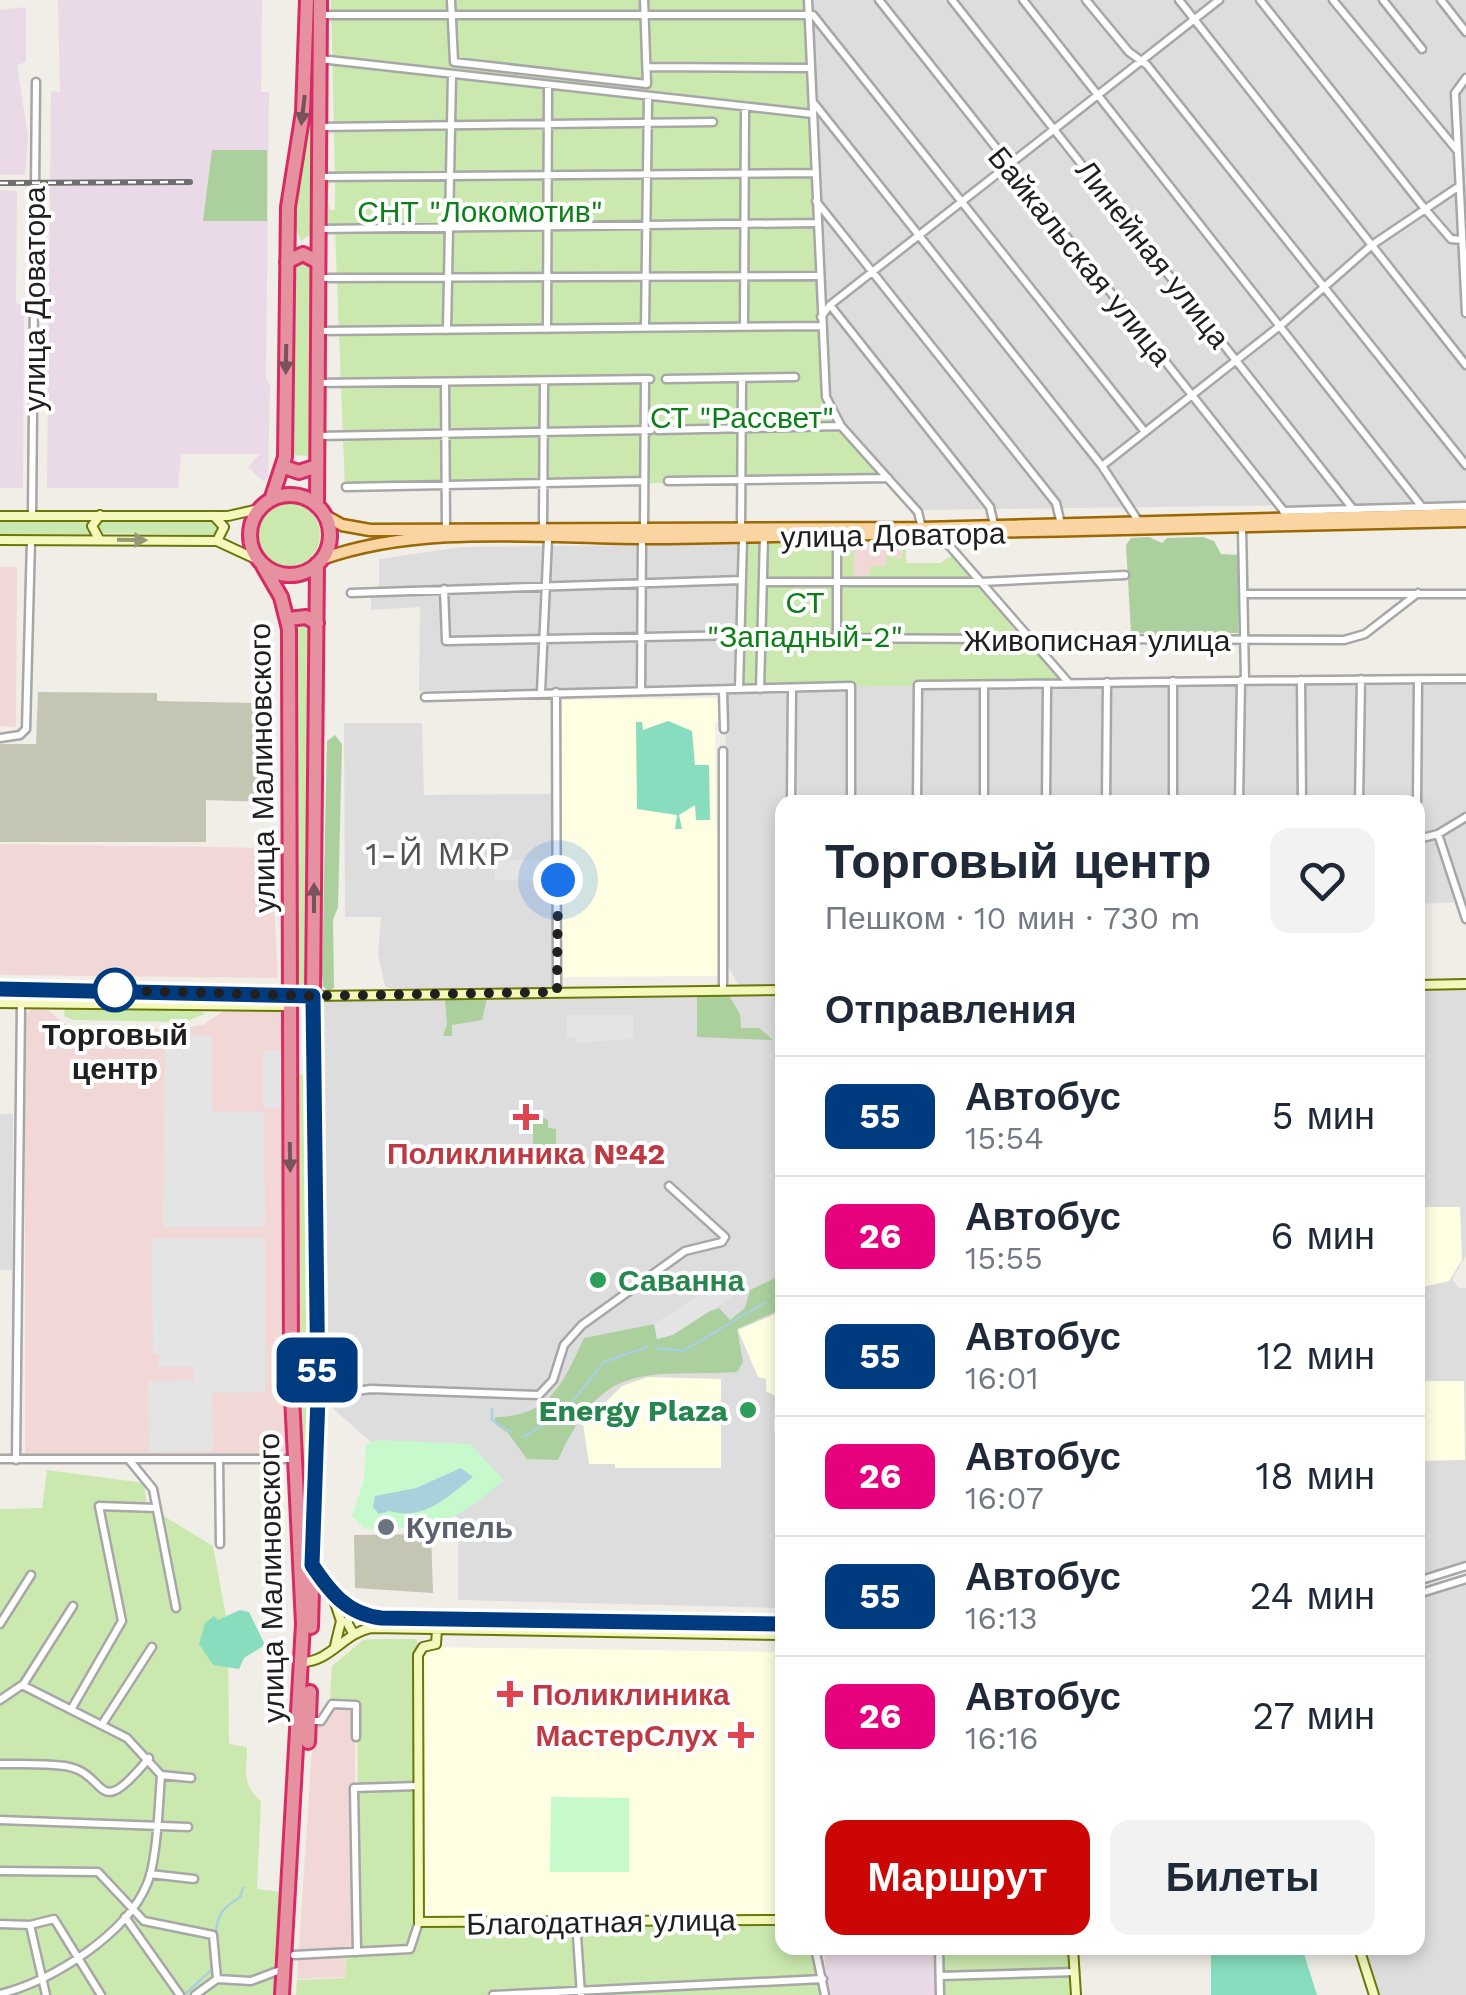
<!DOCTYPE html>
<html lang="ru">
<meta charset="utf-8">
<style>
:root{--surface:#fff;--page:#f2f2f3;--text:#1f2937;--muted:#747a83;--line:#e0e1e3;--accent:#cc0604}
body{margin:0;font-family:"Work Sans",sans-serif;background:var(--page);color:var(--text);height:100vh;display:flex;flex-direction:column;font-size:38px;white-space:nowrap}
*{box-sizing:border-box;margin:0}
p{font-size:32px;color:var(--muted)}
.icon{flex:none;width:55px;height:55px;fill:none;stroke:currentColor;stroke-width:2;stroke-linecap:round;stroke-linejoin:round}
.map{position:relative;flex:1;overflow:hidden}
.panel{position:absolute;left:775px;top:795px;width:650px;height:1160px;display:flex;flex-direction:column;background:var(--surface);border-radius:20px;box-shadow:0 5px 15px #0003}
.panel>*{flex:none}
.badge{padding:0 20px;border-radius:15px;font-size:35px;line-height:65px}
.you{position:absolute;width:50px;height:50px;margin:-25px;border:8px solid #fff;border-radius:50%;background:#1a73e8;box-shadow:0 0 0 15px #1a73e833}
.map>.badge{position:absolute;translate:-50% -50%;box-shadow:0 0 0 5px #fff}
h2{padding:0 50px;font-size:38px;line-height:90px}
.round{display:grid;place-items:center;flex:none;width:105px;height:105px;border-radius:20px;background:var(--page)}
.summary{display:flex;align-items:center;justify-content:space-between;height:170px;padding:0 50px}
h1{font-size:48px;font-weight:600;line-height:75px}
.action{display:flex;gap:20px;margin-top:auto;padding:20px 50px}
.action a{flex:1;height:115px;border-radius:20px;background:var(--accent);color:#fff;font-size:40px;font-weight:600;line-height:115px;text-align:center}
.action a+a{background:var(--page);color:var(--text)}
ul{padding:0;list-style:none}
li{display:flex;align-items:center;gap:30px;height:120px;padding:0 50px;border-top:2px solid var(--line)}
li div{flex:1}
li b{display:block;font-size:38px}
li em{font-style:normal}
li .badge{min-width:110px;font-weight:700;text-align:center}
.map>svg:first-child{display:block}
.residential{fill:#dedddd}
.commercial{fill:#f1d8d7}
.industrial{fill:#ead9e6}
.education{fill:#fefee2}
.construction{fill:#c5c5b3}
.grass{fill:#cbe9af}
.forest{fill:#abcf9d}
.park{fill:#c6f9cb}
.pitch{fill:#87ddbd}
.parking{fill:#e4e4e4}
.water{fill:#a9d1dd}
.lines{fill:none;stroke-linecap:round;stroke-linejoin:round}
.stream{stroke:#a9d1dd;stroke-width:2.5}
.street-casing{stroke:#a7a7a7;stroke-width:11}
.secondary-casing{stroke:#6a7807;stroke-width:12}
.primary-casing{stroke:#9a6903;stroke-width:15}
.highway-casing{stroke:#d82b65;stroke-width:18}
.street{stroke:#fff;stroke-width:6}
.secondary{stroke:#f5f8bd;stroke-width:8}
.primary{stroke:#fad5a3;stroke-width:10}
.highway{stroke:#e691a0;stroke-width:12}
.rail-casing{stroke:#6e6e6e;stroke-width:6}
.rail{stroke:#fff;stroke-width:2.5;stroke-dasharray:8;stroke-linecap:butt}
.oneway{fill:#79535a}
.oneway2{fill:#959776}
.line-casing{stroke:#fff;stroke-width:22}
.line{stroke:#003b80;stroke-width:15}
.walk{stroke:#202020;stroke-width:10;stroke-dasharray:0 18}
.stop-dot{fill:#fff;stroke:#003b80;stroke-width:5}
.health-dot{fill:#e0444e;stroke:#fff;stroke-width:4}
.leisure-dot{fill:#2e9e5b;stroke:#fff;stroke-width:4}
.worship-dot{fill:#6b7280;stroke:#fff;stroke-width:4}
.labels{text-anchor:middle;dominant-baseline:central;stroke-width:8;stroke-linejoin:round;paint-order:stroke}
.park-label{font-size:30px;fill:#0e7f18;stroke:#fff}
.street-label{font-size:30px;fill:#202020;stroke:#fff}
.stop-label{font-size:30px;font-weight:bold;fill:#202020;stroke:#fff}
.health-label{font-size:30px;font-weight:bold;fill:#be3a42;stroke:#fff}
.leisure-label{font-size:30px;font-weight:bold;fill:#27864d;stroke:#fff;text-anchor:start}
.worship-label{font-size:30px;font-weight:bold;fill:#5b616d;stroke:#fff;text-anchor:start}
.neighbourhood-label{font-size:32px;letter-spacing:2.5px;fill:#535353;stroke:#fff}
</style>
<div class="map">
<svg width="1466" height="1995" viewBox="0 0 1466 1995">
<rect width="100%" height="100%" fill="#f1eee7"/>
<!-- residential -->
<path class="residential" d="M 809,0 L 1466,0 L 1466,503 L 920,510 L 844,422 L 828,393 Z
M 742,544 L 738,687 L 419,691 L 420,607 L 371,610 L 371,596 L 379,595 L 379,559 L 462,547 Z
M 1466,683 L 1466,912 L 1462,902 L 1418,904 L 1418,802 L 782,802 L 782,986 L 739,986 L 728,966 L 725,691 L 857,686 Z
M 344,723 L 422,723 L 424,795 L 552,794 L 551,987 L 394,990 L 385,986 L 378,954 L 381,917 L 345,917 Z
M 1418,988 L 1466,989 L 1466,1256 L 1452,1279 L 1459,1288 L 1466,1288 L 1466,1560 L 1418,1576 Z
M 782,994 L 782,1608 L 458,1600 L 458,1518 L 321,1398 L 319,1002 L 324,998 Z
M 0,1114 L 13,1114 L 12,1270 L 0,1270 Z
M 1466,1584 L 1466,1995 L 1380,1995 L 1364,1948 L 1418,1948 L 1418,1599 Z"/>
<!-- commercial -->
<path class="commercial" d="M 855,542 L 902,542 L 902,559 L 854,580 Z
M 0,567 L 17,567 L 16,727 L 0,726 Z
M 0,844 L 271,848 L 278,978 L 0,975 Z
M 34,1007 L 48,1010 L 69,1027 L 183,1029 L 205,1024 L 225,1010 L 285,1010 L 290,1459 L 25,1456 L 25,1025 L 26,1014 Z
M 331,1706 L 355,1707 L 355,1950 L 345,1951 L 345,1977 L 297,1979 L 314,1718 L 325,1717 Z"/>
<!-- industrial -->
<path class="industrial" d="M 58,0 L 262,0 L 261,92 L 269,92 L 266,379 L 270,385 L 268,476 L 264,482 L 248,467 L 260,454 L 181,454 L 178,488 L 47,488 L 51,91 L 60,92 Z
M 26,7 L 26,62 L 17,65 L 28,137 L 25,175 L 0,175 L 0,10 Z
M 0,190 L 17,191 L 16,303 L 24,306 L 23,488 L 0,488 Z
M 937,1948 L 939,1995 L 829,1995 L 824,1952 Z"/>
<!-- education -->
<path class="education" d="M 719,698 L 719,722 L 715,723 L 718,976 L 561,977 L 562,700 Z
M 1418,1207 L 1460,1207 L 1462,1260 L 1449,1281 L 1418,1288 Z
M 782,1311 L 782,1432 L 774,1431 L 775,1396 L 766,1391 L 766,1379 L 758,1377 L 738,1330 Z
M 648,1377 L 721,1379 L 721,1468 L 615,1468 L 615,1464 L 589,1464 L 583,1424 L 622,1386 Z
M 1427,1381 L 1464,1381 L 1465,1460 L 1418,1461 L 1418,1384 Z
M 430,1647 L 782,1652 L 782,1916 L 421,1921 L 421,1653 Z"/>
<!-- construction -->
<path class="construction" d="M 38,692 L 157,693 L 157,701 L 260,703 L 261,802 L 206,800 L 206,842 L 0,842 L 0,744 L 36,744 Z
M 431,1534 L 433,1593 L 355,1588 L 354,1535 Z"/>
<!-- grass -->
<path class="grass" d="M 312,0 L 315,0 L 311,234 L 301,241 L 295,227 L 310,95 Z
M 331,0 L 808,0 L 827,393 L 842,422 L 892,479 L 345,489 L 335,230 L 328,228 L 328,200 L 330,210 L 335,210 L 335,181 L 330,181 L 328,195 L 328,179 L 335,178 Z
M 308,260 L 313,267 L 311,456 L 291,455 L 293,263 Z
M256 535a32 32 0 1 1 64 0a32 32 0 1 1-64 0Z
M 89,518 L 90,534 L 0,534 L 0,519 Z
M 100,519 L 214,519 L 220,528 L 213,535 L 103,533 L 98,529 Z
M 855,542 L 854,579 L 870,574 L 870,566 L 886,566 L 886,556 L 902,559 L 902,542 L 906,542 L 906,563 L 941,563 L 952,555 L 1031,633 L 1066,680 L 1044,685 L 738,687 L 742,544 Z
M 298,622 L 307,622 L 310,631 L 308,990 L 292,990 Z
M 65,1008 L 198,1009 L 205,1014 L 185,1022 L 73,1020 L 64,1016 Z
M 302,1074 L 308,1076 L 313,1390 L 307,1540 L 298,1427 L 293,1078 Z
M 47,1470 L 144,1483 L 147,1506 L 213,1546 L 228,1627 L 229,1744 L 247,1747 C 247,1773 241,1782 261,1802 L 257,1889 L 282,1892 L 276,1995 L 0,1995 L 0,1509 L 42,1508 Z
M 374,1639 L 417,1639 L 417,1925 L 782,1922 L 782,1948 L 812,1948 L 821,1995 L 296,1995 L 297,1980 L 345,1978 L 346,1954 L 359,1953 L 357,1703 L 330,1699 L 332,1666 L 363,1640 Z
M 942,1948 L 1070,1948 L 1073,1995 L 942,1995 Z"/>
<!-- forest -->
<path class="forest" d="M 212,150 L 267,150 L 267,221 L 203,221 Z
M 1149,537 L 1162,543 L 1167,538 L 1203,537 L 1214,541 L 1221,554 L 1240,555 L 1238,633 L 1131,633 L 1126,545 L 1131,538 Z
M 335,735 L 342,744 L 338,907 L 333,920 L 334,988 L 328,991 L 323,986 L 322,973 L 327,741 Z
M 697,994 L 728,994 L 740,1014 L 741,1028 L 759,1028 L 773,1040 L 697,1037 Z
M 445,998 L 487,998 L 482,1020 L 452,1025 L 452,1036 L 443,1036 L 447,1024 Z
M 533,1113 L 548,1120 L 548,1128 L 556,1129 L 556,1168 L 533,1168 Z
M 779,1276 L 782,1276 L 782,1309 L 737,1329 L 743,1362 L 737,1372 C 642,1377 605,1358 558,1460 L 527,1459 L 508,1433 L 495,1424 L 495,1417 C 551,1417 563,1382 584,1338 L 655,1324 L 657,1339 L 693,1317 L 719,1308 L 730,1320 L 745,1308 L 750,1290 Z"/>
<!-- park -->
<path class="park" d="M 381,1440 L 470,1444 L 504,1480 C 452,1525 433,1529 365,1529 L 352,1516 L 364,1480 L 366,1444 Z
M 551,1797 L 629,1798 L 629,1872 L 550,1872 Z"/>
<!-- pitch -->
<path class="pitch" d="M 668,721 L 692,731 L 695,765 L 709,765 L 710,820 L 696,820 L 695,805 L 679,815 L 682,829 L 675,829 L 677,815 L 637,809 L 636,722 L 642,722 L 643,730 Z
M 240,1610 L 249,1612 L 265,1645 L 244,1658 L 239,1669 L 213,1665 L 199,1644 L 205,1623 L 214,1616 L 218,1620 Z
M 1211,1952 L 1304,1954 L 1317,1995 L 1211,1995 Z"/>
<!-- parking -->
<path class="parking" d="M 548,859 L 548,880 L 495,880 L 495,860 Z
M 567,1015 L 633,1015 L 633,1039 L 577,1043 L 577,1037 L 567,1037 Z
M 165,1036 L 212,1036 L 212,1112 L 264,1112 L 265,1227 L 163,1227 Z
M 263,1051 L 281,1051 L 282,1108 L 263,1108 Z
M 265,1238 L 265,1392 L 212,1393 L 213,1451 L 149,1452 L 148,1381 L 194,1380 L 193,1367 L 159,1367 L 159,1354 L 153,1354 L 152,1239 Z
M 729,1275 L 739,1292 L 673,1335 L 657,1339 L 654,1324 Z"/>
<!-- water -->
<path class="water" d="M 461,1468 L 473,1477 C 446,1498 424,1521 389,1511 L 379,1514 L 373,1507 L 375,1496 L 416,1488 Z"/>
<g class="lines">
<!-- stream -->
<path class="stream" d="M 656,1348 L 683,1351 L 764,1303
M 492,1409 L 492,1420 L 511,1432
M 523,1437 L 563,1413 L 604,1362 L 647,1347
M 216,1934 C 217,1913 223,1908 240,1897 L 243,1888
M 184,1995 L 215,1967"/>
<defs>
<path id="street" d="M 451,0 L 454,62 L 647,84 L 644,0
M 808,0 L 826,397 L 841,426 L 918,512 L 922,528
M 879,0 L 1283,510
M 952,0 L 1353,509
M 1023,0 L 1422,507
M 1086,0 L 1129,52 L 1147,65 L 1466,465
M 1179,0 L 1466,365
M 1260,0 L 1425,209 L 1451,239 L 1462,240
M 1333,0 L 1456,149
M 1383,0 L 1422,49
M 1441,0 L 1466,32
M 320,15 L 813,15 L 1145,432
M 320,59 L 813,114
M 649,67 L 811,68
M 1466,78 L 1455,93 L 1466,313
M 813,102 L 1102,466 L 1139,522
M 319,127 L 713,122
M 320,177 L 814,173
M 816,201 L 1056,503 L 1061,524
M 318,229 L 815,223
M 318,278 L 817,276
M 830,305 L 990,507 L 994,525
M 821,317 L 830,305 L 1219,0
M 744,326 L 745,108
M 645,327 L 648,97
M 547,329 L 548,86
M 447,330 L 452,75
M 319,331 L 821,326
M 666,379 L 795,377
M 445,382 L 446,529
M 317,383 L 650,379
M 658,430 L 841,426
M 317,436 L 651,430
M 1102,466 L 1281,325 L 1372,245 L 1458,187
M 668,481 L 888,478
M 346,487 L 644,481
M 1283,511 L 1466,506
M 32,516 L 36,82
M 644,528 L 645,379
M 1242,528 L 1245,680
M 543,529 L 544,381
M 741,529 L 742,378
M 940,535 L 1068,682
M 837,536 L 837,639
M 764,582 L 980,582 L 1125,575
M 444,589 L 446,641 L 741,635
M 351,593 L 742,580
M 1244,594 L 1466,594
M 761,638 L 1344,640 L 1365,634 L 1418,593
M 1301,680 L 1302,802
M 1173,681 L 1173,802
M 984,686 L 984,802
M 739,689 L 743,538
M 760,689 L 764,536
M 641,690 L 642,538
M 723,690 L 724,729
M 541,692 L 548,538
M 556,692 L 557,992
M 425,697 L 851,686 L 851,802
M 0,738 L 20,735 L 26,729 L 31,540
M 791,802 L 792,688
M 917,802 L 918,685 C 1101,684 1283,679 1466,679
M 1046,802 L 1047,687
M 1106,802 L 1107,682
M 1239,802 L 1241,680
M 1359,802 L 1361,679
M 1417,802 L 1418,679
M 1438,834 L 1466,919
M 1418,839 L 1438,834 L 1466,817
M 723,990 L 723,751
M 317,1396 L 371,1389 L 539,1395 L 553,1380 L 564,1345 L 582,1325 L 685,1251 L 722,1242 L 725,1237 L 669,1186
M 0,1459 L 294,1459
M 219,1459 L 220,1544
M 16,1460 L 21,1003
M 130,1461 L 153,1489 L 176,1608
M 1418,1581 L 1466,1566
M 1418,1594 L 1466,1579
M 0,1624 L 31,1575
M 23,1685 L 73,1606
M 0,1700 L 22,1685 L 127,1738 L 161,1775 L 191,1778
M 72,1708 L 122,1621 L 99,1506 L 156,1508
M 309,1721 L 321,1721 L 332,1704 L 356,1705 L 356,1737
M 103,1723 L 152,1647
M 0,1764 C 21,1764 44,1763 65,1766 C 110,1773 94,1825 149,1758
M 0,1820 L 188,1827
M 0,1871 L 98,1872 L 144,1921 L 213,1935 L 217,1979
M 150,1874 L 194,1879
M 125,1917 L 180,1995
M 576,1921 L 581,1995
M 0,1924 L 30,1925 L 54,1919 L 101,1995
M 30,1925 L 46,1995
M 815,1948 L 825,1995
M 939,1948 L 940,1995
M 357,1952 L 354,1788 L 418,1786
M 294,1955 L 410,1949 L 419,1922
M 940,1976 L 1075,1972
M 0,1994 C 52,1981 126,1935 147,1884 C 157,1862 159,1801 161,1775
M 195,1995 L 217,1979 L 251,1981 L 283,1969
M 493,1995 L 823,1979"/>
<path id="secondary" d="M 0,516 L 228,516 L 259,509
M 214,516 L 224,527 L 217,541
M 99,539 L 92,526 L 100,515
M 0,540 L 217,541 L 258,560
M 1418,985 L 1466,984
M 0,989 L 313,996 L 782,990
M 0,1003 L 288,1006
M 313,1567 L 345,1605 L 369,1617 L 782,1624
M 333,1597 L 341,1621 L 335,1646
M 437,1630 L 436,1644 L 423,1647 L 418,1655 L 419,1922 L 782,1920
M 353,1633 L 347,1622 L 354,1611
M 302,1662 C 330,1662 344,1633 371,1628 L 782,1635
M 1073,1948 L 1076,1995
M 1359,1948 L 1374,1995"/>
<path id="primary" d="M 324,515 L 342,525 L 370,530 L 922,528 L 1466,514
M 322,559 C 429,521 557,540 669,538 C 935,533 1200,528 1466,521"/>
<path id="highway" d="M 287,262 L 303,254 L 318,262
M 284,467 L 299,472 L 317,466
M250 535a40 40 0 1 1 80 0a40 40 0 1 1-80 0Z
M 271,500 L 285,457 L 288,207 L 303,112 L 307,0
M 317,506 L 320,0
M 263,566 L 281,597 L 289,629 L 291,1375 L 303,1624 L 282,1995
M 288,619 L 306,617 L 317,623
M 311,1627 L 317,1396 L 313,996 L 317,564
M 308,1742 L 310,1692"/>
</defs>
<!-- street casing -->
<use href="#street" class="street-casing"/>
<!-- secondary casing -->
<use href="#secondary" class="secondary-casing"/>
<!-- primary casing -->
<use href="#primary" class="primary-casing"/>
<!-- highway casing -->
<use href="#highway" class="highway-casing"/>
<!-- street -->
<use href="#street" class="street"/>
<!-- secondary -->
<use href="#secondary" class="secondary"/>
<!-- primary -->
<use href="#primary" class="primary"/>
<!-- highway -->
<use href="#highway" class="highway"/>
<defs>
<path id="rail" d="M 0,183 L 190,182"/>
</defs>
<!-- rail casing -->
<use href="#rail" class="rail-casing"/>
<!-- rail -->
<use href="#rail" class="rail"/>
</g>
<!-- one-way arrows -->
<defs><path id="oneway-solid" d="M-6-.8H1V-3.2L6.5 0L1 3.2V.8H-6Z" transform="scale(2.5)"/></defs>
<g class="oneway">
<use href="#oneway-solid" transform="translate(303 110) rotate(97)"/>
<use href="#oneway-solid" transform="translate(286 359) rotate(91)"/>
<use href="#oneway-solid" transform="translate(314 898) rotate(-90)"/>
<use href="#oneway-solid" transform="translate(290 1157) rotate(89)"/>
</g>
<use class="oneway2" href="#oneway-solid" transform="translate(132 540) rotate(1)"/>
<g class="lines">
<defs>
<path id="line" d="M 0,989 L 313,996 L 318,1396 L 312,1565 C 330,1592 347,1614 381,1618 L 782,1624"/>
</defs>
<!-- line casing -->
<use href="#line" class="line-casing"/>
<!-- line -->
<use href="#line" class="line"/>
<!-- walk -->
<path class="walk" d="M 115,990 L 104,990 L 313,996 L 557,992 L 558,880"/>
</g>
<!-- markers -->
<circle class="stop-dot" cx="115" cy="990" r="20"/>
<g class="health-dot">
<path d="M521 1102h10v10h10v10h-10v10h-10v-10h-10v-10h10z"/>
<path d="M505 1679h10v10h10v10h-10v10h-10v-10h-10v-10h10z"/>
<path d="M736 1720h10v10h10v10h-10v10h-10v-10h-10v-10h10z"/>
</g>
<g class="leisure-dot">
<circle cx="598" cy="1280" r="10"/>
<circle cx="748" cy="1410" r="10"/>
</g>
<circle class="worship-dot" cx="386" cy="1527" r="10"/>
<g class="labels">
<!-- park labels -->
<g class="park-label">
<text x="480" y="211">СНТ "Локомотив"</text>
<text x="742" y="417">СТ "Рассвет"</text>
<text x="805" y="602">СТ<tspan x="805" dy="34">"Западный-2"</tspan></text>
</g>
<!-- street labels -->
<g class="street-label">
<text transform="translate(1153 254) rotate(52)">Линейная улица</text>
<text transform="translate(1080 256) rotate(51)">Байкальская улица</text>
<text transform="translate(34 299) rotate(-90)">улица Доватора</text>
<text transform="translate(893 535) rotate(-1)">улица Доватора</text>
<text x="1097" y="640">Живописная улица</text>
<text transform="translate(262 768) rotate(-91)">улица Малиновского</text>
<text transform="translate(271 1578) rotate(-91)">улица Малиновского</text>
<text transform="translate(601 1922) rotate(-1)">Благодатная улица</text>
</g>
<!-- stop labels -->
<g class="stop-label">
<text x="115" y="1034">Торговый<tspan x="115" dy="34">центр</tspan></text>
</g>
<!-- health labels -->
<g class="health-label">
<text x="526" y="1153">Поликлиника №42</text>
<text x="532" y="1694" text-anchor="start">Поликлиника</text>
<text x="718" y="1735" text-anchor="end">МастерСлух</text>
</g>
<!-- leisure labels -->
<g class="leisure-label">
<text x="618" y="1280">Саванна</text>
<text x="728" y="1410" text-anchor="end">Energy Plaza</text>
</g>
<!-- worship labels -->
<g class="worship-label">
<text x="406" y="1527">Купель</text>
</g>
<!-- neighbourhood labels -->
<g class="neighbourhood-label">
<text x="439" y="854">1-Й МКР</text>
</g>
</g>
</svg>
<div class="you" style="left:558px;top:880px"></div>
<b class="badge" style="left:317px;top:1370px;background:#003b80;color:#fff">55</b>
<section class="panel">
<div class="summary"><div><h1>Торговый центр</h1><p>Пешком · 10 мин · 730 m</p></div><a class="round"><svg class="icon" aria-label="heart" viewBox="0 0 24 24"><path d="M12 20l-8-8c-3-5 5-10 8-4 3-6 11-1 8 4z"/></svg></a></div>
<h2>Отправления</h2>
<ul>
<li><span class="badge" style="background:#003b80;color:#fff">55</span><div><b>Автобус</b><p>15:54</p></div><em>5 мин</em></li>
<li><span class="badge" style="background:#e6007e;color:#fff">26</span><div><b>Автобус</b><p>15:55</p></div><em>6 мин</em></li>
<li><span class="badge" style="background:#003b80;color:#fff">55</span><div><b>Автобус</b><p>16:01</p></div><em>12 мин</em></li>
<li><span class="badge" style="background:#e6007e;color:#fff">26</span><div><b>Автобус</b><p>16:07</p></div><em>18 мин</em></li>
<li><span class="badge" style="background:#003b80;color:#fff">55</span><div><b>Автобус</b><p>16:13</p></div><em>24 мин</em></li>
<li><span class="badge" style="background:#e6007e;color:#fff">26</span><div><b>Автобус</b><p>16:16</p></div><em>27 мин</em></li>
</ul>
<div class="action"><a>Маршрут</a><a>Билеты</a></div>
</section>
</div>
